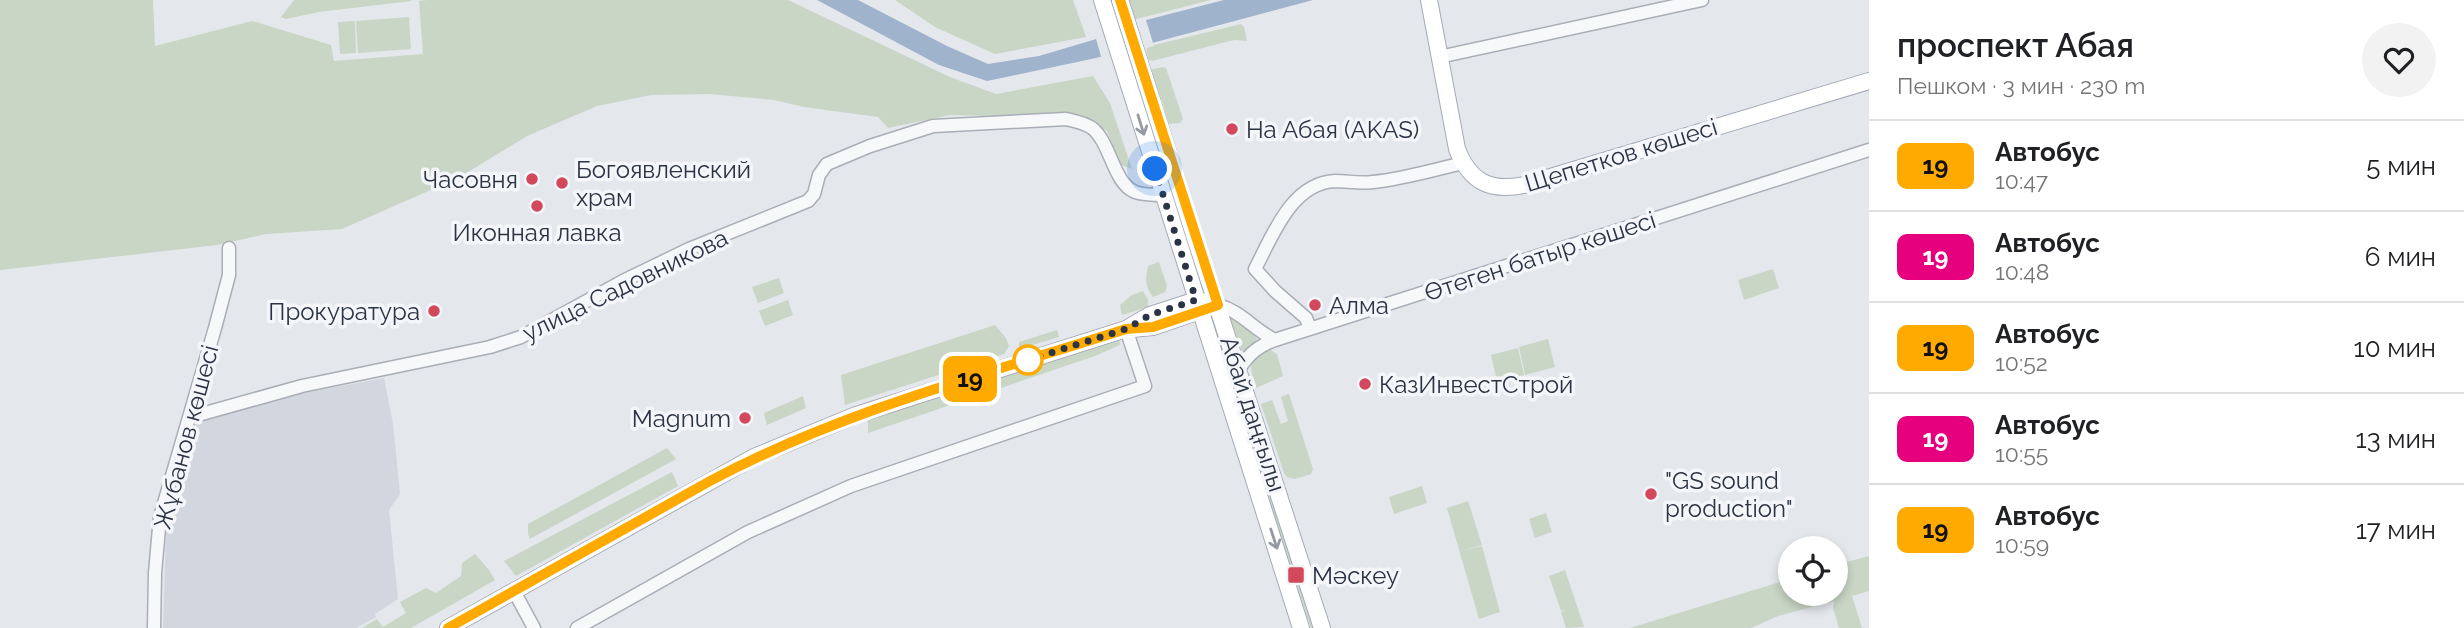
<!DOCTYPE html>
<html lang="ru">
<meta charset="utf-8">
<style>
:root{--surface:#fff;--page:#f2f2f2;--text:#202124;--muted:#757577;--line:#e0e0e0}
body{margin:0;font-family:Raleway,sans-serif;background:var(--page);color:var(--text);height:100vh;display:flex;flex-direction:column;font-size:26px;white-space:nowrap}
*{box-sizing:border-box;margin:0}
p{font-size:23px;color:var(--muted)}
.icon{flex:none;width:38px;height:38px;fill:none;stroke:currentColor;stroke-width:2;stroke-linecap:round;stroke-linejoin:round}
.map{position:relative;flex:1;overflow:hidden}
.details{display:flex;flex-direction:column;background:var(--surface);width:595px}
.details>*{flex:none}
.badge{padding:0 14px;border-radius:10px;font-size:24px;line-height:46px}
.buttons{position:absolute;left:1778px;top:536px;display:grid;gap:14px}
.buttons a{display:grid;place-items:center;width:70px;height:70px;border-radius:50%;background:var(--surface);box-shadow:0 4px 10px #0003;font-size:35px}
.you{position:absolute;width:35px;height:35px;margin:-18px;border:5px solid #fff;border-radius:50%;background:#1a73e8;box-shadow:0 0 0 10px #1a73e833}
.map>.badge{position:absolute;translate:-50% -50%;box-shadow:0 0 0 4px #fff}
.round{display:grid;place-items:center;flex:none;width:74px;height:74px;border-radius:37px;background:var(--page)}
.head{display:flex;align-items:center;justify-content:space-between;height:119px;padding:0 28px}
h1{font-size:33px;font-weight:600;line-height:52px}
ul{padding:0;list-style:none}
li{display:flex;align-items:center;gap:21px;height:91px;padding:0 28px;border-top:2px solid var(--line)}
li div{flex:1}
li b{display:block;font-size:26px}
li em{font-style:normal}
li .badge{min-width:77px;font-weight:700;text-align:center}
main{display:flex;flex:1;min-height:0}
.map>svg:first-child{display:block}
.built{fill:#d2d6de}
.green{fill:#c9d6c5}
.water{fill:#9fb4cc}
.pier{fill:#e4e7ec}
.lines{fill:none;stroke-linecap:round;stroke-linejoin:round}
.minor-casing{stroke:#a9aeb7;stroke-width:15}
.major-casing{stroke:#a3abb8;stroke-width:18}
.minor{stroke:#f7f8fa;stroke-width:12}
.major{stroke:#fff;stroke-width:16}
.oneway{stroke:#959aa2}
.line-casing{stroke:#fff;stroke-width:16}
.line{stroke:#fa0;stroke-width:10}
.walk{stroke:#2b3445;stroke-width:7;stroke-dasharray:0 12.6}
.poi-dot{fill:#d1495b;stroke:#f4f6f9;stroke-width:2.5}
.stop-dot{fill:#fff;stroke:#fa0;stroke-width:3.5}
.labels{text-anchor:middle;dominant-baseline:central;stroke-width:7;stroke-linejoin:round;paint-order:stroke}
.poi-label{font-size:24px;fill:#2b3445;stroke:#f4f6f9;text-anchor:start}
.street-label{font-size:24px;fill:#2b3445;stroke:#f4f6f9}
</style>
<main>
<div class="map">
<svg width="1869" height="628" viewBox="0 0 1869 628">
<rect width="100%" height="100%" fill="#e4e7ec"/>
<!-- built -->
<path class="built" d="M 384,378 L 393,424 L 400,494 L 389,510 L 398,599 L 375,614 L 376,617 L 356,628 L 163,628 L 166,532 L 194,422 L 262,401 Z"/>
<!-- green -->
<path class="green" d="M 0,0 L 153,0 L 155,46 L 252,21 L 331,45 L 334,61 L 423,54 L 419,1 L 427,0 L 788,0 L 950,77 L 996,94 L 1093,76 L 1110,103 L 1132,169 L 1121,165 L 1107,131 L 1082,118 L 950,115 L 888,128 L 878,117 L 804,107 L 774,100 L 710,94 L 651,95 L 597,106 L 527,136 L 460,177 L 342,229 L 266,234 L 217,245 L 0,270 Z
M 294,0 L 411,0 L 411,1 L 319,12 L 286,19 L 281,17 Z
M 895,0 L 1073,0 L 1086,37 L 995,54 L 935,27 Z
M 1128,0 L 1211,0 L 1133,20 Z
M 409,17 L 411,49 L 358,53 L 356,21 Z
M 355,21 L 356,53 L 340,54 L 338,22 Z
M 1241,24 L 1244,27 L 1247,41 L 1234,40 L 1152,61 L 1148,59 L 1146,47 Z
M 1163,67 L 1166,68 L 1183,119 L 1180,123 L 1168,124 L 1162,100 L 1155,93 L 1148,70 Z
M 1159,262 L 1167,286 L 1165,292 L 1153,297 C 1145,286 1145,280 1148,266 Z
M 1773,269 L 1779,288 L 1744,300 L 1738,280 Z
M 779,278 L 784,293 L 758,303 L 752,287 Z
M 1143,291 L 1148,300 L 1148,307 L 1122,315 L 1120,305 L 1132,295 Z
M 788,300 L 793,315 L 765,326 L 759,311 Z
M 1229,315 L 1243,323 L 1257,339 L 1256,343 L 1243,354 Z
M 1218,324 L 1316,628 L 1311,628 L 1213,326 Z
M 995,325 L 1006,338 L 1009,346 L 1004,354 L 845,405 L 841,375 Z
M 1057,330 L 1059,337 L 1019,349 L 1019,342 Z
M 1119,339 L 1120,345 L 1095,356 L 995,390 L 993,380 Z
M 1548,339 L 1555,367 L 1525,375 L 1519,347 Z
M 1518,348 L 1524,375 L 1497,381 L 1491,355 Z
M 1270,350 L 1277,354 L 1283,376 L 1256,388 C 1249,366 1247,358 1270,350 Z
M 958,392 L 965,400 L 868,433 L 868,419 Z
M 1289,394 L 1313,469 L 1311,474 L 1295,479 L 1287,477 L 1284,473 L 1261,404 L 1272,400 L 1281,424 L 1288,421 L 1281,397 Z
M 803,396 L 806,408 L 767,425 L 764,413 Z
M 667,448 L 676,459 L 530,539 L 528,534 L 528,524 Z
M 672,472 L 678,486 L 516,576 L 504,561 Z
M 1422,486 L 1427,503 L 1394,514 L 1389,497 Z
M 1468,501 L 1482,545 L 1462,551 L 1482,546 L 1500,612 L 1479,619 L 1447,508 Z
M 1546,513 L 1552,532 L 1535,538 L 1529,519 Z
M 475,554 L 489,570 L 495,580 L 411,628 L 362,628 L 377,619 L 383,627 L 406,613 L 400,602 L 426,588 L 436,593 L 461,576 L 462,563 Z
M 1869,556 L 1869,591 L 1852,596 L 1862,628 L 1839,628 L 1833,608 L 1834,601 L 1778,616 L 1751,628 L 1630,628 L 1790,579 L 1790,593 L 1836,593 L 1836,565 Z
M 1565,570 L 1584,627 L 1566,628 L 1561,612 L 1566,610 L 1561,611 L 1549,576 Z"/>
<!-- water -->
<path class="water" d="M 817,0 L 858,0 L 947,46 L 988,64 L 1039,56 L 1093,40 L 1146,20 L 1224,0 L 1313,0 L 1096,58 L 987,81 L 939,65 Z"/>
<!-- pier -->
<path class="pier" d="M 1145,17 L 1154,46 L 1102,60 L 1095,35 Z"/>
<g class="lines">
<defs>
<path id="minor" d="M 1439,57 L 1702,0
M 1218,305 C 1241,311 1254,330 1275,340
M 1310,328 L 1306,318 L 1275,291 L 1255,269 C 1272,237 1291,183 1335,181 C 1348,181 1359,184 1373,182 C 1403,179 1433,170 1463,163
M 1239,369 C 1249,354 1258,346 1275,340 L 1869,150
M 191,417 L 302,386 L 490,347 L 521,337 L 623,281 L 689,249 L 808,201 L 814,194 L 819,175 L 827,164 L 870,146 L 933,126 L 1066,119 C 1075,121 1085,123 1092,128 C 1111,143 1113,183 1135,192 C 1143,195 1154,195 1163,195
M 514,591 L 534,628
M 154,628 L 155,573 L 160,517 L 215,328 L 229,275 L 229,248
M 577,628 L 748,532 L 851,486 L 1145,386 L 1126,329"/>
<path id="major" d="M 1102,0 L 1301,628
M 1120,0 L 1196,241 L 1322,628
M 1429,0 L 1457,149 C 1470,182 1490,192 1524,185 L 1869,81
M 1132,329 L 1153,327 L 1208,308
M 448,628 L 754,457 L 856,415 L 1126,329 L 1150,315 L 1196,300 L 1218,305"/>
</defs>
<!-- minor casing -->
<use href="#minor" class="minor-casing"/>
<!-- major casing -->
<use href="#major" class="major-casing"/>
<!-- minor -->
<use href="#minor" class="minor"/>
<!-- major -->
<use href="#major" class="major"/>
</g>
<!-- one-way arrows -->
<defs><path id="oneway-shaft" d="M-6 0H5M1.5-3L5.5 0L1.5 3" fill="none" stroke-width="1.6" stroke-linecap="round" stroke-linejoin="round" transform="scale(1.75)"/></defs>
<g class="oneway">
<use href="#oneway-shaft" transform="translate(1141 125) rotate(73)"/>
<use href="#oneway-shaft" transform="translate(1274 539) rotate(72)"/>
</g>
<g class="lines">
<defs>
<path id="line" d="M 448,628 L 710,481 C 841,411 986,374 1126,329 L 1153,327 L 1218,305 L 1120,0"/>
</defs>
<!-- line casing -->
<use href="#line" class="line-casing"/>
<!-- line -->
<use href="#line" class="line"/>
<!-- walk -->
<path class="walk" d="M 1028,360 L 1126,329 L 1150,315 L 1196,300 L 1155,169"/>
</g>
<!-- markers -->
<g class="poi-dot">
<circle cx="1232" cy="129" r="7"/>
<circle cx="532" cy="179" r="7"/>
<circle cx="562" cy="183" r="7"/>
<circle cx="537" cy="206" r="7"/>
<circle cx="1315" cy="305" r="7"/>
<circle cx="434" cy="311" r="7"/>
<circle cx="1365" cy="384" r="7"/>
<circle cx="745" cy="418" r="7"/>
<circle cx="1651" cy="494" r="7"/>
<rect x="1287" y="566" width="18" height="18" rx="3.5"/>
</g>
<circle class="stop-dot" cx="1028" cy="360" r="14"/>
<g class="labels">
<!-- poi labels -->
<g class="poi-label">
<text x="1246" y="129">На Абая (AKAS)</text>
<text x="576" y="169">Богоявленский<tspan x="576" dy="28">храм</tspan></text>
<text x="518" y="179" text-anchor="end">Часовня</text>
<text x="537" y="232" text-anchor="middle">Иконная лавка</text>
<text x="1329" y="305">Алма</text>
<text x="420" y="311" text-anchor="end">Прокуратура</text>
<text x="1379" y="384">КазИнвестСтрой</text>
<text x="731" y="418" text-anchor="end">Magnum</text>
<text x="1665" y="480">"GS sound<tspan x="1665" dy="28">production"</tspan></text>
<text x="1312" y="575">Мәскеу</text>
</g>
<!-- street labels -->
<g class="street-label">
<text transform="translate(1621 155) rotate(-17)">Щепетков көшесі</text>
<text transform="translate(1540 256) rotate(-18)">Өтеген батыр көшесі</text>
<text transform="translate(625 285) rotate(-26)">улица Садовникова</text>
<text transform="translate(1253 414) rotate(72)">Абай даңғылы</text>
<text transform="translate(186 437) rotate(-75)">Жұбанов көшесі</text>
</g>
</g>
</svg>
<div class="buttons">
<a><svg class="icon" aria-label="locate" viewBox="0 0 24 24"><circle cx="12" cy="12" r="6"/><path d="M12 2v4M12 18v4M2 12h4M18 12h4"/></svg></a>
</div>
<div class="you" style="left:1155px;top:169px"></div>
<b class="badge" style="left:970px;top:379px;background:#fa0;color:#111">19</b>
</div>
<section class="details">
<div class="head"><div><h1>проспект Абая</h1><p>Пешком · 3 мин · 230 m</p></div><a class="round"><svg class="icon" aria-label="heart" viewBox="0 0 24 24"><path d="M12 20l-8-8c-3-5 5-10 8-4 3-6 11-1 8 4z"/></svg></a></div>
<ul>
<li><span class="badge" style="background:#fa0;color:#111">19</span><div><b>Автобус</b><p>10:47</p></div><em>5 мин</em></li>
<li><span class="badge" style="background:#e6007e;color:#fff">19</span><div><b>Автобус</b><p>10:48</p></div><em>6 мин</em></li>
<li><span class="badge" style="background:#fa0;color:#111">19</span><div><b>Автобус</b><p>10:52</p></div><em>10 мин</em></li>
<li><span class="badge" style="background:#e6007e;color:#fff">19</span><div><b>Автобус</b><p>10:55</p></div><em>13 мин</em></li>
<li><span class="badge" style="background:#fa0;color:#111">19</span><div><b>Автобус</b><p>10:59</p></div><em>17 мин</em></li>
</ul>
</section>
</main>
